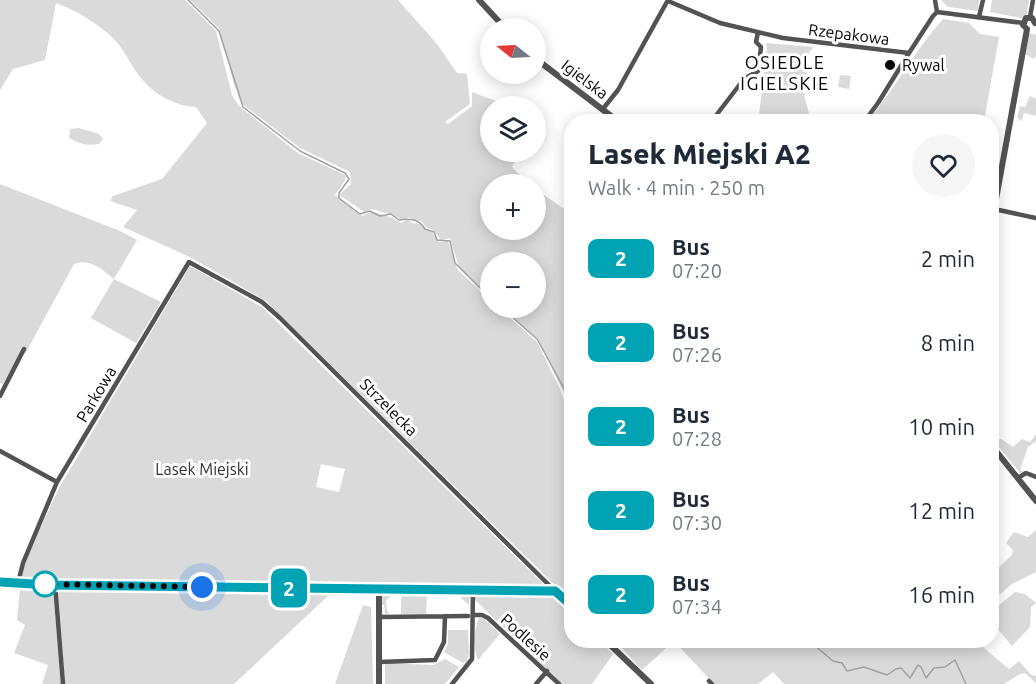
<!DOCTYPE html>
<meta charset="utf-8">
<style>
:root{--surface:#fff;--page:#f6f6f7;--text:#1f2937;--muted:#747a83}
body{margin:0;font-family:Ubuntu,sans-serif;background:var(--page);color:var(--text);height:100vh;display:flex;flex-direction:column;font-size:22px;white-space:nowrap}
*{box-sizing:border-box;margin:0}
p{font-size:20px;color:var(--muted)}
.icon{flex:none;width:33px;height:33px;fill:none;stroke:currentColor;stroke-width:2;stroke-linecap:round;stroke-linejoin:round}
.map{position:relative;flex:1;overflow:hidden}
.drawer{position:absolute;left:564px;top:114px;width:435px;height:534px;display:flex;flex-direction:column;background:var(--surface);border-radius:24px;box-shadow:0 3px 15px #0003}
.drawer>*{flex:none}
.badge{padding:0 12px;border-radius:9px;font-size:21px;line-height:39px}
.needle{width:39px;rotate:288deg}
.fabs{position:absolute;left:480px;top:18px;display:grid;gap:12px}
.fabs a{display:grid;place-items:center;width:66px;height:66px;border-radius:50%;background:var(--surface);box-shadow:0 3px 15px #0003;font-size:30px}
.you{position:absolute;width:30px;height:30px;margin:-15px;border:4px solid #fff;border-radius:50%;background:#1a73e8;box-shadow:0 0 0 9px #1a73e833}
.map>.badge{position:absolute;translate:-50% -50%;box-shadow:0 0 0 3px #fff}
.round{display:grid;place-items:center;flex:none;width:63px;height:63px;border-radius:32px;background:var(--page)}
.summary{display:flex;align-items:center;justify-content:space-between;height:102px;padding:0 24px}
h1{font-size:28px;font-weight:800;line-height:45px}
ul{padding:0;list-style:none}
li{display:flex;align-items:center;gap:18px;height:84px;padding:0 24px}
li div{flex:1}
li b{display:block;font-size:22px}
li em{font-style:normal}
li .badge{min-width:66px;font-weight:700;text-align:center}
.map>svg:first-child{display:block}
.green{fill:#dadada;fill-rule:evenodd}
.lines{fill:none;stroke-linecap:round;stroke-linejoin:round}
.stream{stroke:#a1a1a1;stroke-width:1.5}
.minor{stroke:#535353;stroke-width:4.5}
.tertiary{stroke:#535353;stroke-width:6}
.line-casing{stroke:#fff;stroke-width:14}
.line{stroke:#00a3b4;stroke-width:9}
.walk{stroke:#000;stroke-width:6;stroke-dasharray:0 10.8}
.poi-dot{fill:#000;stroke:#fff;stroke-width:2}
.stop-dot{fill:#fff;stroke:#00a3b4;stroke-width:3}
.labels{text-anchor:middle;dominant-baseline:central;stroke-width:6;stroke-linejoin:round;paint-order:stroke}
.street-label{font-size:16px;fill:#000;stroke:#fff}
.poi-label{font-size:16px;fill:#000;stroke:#fff;text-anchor:start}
.park-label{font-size:16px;fill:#313131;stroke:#fff}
.neighbourhood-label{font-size:18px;letter-spacing:1.5px;fill:#000;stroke:#fff}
</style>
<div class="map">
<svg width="1036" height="684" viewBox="0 0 1036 684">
<rect width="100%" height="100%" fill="#fff"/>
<!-- green -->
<path class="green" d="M 0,0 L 185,0 L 216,31 L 232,95 L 239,106 L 298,153 L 345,175 L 346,179 L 335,195 L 362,216 L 371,212 C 382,215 392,216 401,223 L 408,219 L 412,223 L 420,224 L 426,230 L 431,231 L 439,242 L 448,241 L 457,269 L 490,300 L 490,308 L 499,308 L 537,342 L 560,389 L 565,403 L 571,414 L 571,457 L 566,462 L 568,464 L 571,461 L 571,601 L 266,301 L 190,257 L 123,227 L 137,210 L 110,201 L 113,196 L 162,179 L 207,123 L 196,107 C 176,106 154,95 141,78 C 130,65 124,48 111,36 C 96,23 76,10 56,3 L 45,60 L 13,69 L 0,90 Z
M 190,0 L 398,0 L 437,44 L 457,73 L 467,74 L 470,104 L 445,122 L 448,124 L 472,106 L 472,92 L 509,106 L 490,106 L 490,152 L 519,152 L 512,167 L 529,184 L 490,184 L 490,230 L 536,230 L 536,189 L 571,214 L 571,408 L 538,339 L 504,308 L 536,308 L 536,262 L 490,262 L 490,297 L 459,267 L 450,238 L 441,240 L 432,229 L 427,228 L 421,221 L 413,220 L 409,217 L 402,220 C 392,213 383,213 372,209 L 364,212 L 341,196 L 340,194 L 351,184 L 350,172 L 300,148 L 242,104 L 234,84 L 219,28 Z
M 941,0 L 979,0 L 978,11 L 948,7 Z
M 992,0 L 1029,0 L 1026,19 L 990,12 Z
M 943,19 L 969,23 L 980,34 L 999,37 L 984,121 L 866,122 C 895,90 914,51 943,19 Z
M 1028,33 L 1036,35 L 1036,56 L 1034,59 L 1025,54 Z
M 766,43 L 814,47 L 809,52 L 804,95 L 811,121 L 759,115 L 767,49 Z
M 840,75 L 851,76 L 849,89 L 838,87 Z
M 1030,96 L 1036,99 L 1036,116 L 1024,113 L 1022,121 L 1017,118 L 1020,106 L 1025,107 Z
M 79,128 L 99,134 L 103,139 L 99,144 C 86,146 80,144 69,138 L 70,129 Z
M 0,184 L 120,231 L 137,240 L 114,279 L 161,302 L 136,343 L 91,318 L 114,279 C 101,269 91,258 74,264 L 25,354 L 22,352 L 3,384 L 0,383 Z
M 190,266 L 262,307 L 547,588 L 20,580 L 24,563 L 59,488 ZM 321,464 L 345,469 L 339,492 L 316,487 Z
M 992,426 L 997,428 L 997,439 L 1001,439 L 1013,447 L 1022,439 L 1030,442 L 1036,434 L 1036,441 L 1028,447 L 1020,470 L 1024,472 L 1020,473 L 992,438 Z
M 1036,530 L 1036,572 L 1012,584 L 992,601 L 992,574 L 1012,555 L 1013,550 L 1006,543 L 1014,532 L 1028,537 Z
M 20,588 L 53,589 L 61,684 L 42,684 L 48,665 L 14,653 L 25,625 L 17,620 Z
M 58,590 L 329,595 L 234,684 L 65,684 Z
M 388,591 L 466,593 L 470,596 L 469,605 L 458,595 L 427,595 L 426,614 L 401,614 L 401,595 L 392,595 L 386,601 L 387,610 L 389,614 L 385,614 L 384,605 L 381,604 C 381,597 381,593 388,591 Z
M 1015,592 L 1025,594 L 1036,603 L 1031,607 L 1030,627 L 1012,646 L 992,622 L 992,611 Z
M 475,595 L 553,595 L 571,613 L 572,640 L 600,641 L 613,654 L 592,684 L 562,684 L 475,600 Z
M 363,605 L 371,607 L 373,684 L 335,684 Z
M 479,618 L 483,618 L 500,634 L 478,660 C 473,650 474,628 479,618 Z
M 448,630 L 468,630 L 469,654 L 467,661 L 463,663 L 444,652 L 448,644 Z
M 615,641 L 970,641 L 978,643 L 1009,669 L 1019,661 L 1031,675 L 1036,676 L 1036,683 L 1025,673 L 1020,674 L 1004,684 L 784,684 L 773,672 L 758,684 L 714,684 L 674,641 L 642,670 Z
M 445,659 L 459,667 L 445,684 L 385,684 L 385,663 L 433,665 Z"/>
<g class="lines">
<!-- stream -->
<path class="stream" d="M 188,0 L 219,31 L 243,107 L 300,151 L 345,173 L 349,179 L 339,193 L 339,198 L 360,214 L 370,211 L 380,216 L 391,214 L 399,220 C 410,218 419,219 425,229 L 434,232 L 437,240 L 450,241 L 455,263 L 490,298
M 502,308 L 537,339 L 572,403
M 808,640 L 833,661 L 842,663 L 847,671 L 864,667 L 887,675 L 896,669 L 901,668 L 910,678 L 918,665 L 921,667 L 926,678 L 934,668 L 945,667 L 955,660 L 966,684"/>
<!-- minor -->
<path class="minor" d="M 935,0 L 937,12
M 668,1 L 720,23 L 783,38 L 909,53 L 933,16 L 937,12 L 1023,23
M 979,17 L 983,0
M 1030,17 L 1033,0
M 602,110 L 618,90 L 668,0
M 783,121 L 783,122
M 670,122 L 675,116 L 684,122
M 711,122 L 744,79 L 758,71 L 761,47 L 756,42 L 758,32
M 864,122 L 878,103 L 909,53
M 994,209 L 1036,218
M 0,396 L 24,349
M 0,451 L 57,482 L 189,262 L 262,302 L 280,318 L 555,591
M 1018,478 L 1026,473 L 1036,477
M 18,583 L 23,563 L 57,482
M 55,584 L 63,684
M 474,615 L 482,615 L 488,618 L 559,684
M 379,617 L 468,616
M 379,662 L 435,660 L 444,642 L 445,616
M 709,681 L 712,684
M 452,684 L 472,659 L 473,590
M 536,684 L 547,671"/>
<!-- tertiary -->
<path class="tertiary" d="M 479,0 L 505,28
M 1027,29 L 1023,25 L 1026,18 L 1032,18 L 1035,23
M 536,59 L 619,122
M 992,221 L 1027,29
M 992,446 L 1036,501
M 0,582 L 49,585 L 546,591 L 555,591 L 572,607
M 379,589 L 379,684
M 605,640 L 651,684"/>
</g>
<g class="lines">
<defs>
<path id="line" d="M 0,582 L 49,585 L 546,591 L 555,591 L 572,606"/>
</defs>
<!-- line casing -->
<use href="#line" class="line-casing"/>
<!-- line -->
<use href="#line" class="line"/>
<!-- walk -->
<path class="walk" d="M 45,584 L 202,587"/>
</g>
<!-- markers -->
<circle class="poi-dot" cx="890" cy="65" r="6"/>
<circle class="stop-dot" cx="45" cy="584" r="12"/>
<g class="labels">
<!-- street labels -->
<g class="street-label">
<text transform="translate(849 34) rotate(7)">Rzepakowa</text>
<text transform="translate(585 79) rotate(37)">Igielska</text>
<text transform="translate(96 394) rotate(-59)">Parkowa</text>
<text transform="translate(389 407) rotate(45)">Strzelecka</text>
<text transform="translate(526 637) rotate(42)">Podlesie</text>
</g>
<!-- poi labels -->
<g class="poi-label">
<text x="902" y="65">Rywal</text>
</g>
<!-- park labels -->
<g class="park-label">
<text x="202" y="469">Lasek Miejski</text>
</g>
<!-- neighbourhood labels -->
<g class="neighbourhood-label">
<text x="785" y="62">OSIEDLE<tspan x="785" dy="21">IGIELSKIE</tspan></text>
</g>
</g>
</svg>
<div class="fabs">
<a><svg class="needle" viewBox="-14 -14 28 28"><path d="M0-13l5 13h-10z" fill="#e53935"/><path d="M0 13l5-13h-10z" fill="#747a83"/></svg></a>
<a><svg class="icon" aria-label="layers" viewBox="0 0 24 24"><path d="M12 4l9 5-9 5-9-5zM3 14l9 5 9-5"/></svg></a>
<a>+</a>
<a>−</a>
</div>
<div class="you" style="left:202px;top:587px"></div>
<b class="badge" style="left:289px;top:588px;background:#00a3b4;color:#fff">2</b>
<section class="drawer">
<div class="summary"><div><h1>Lasek Miejski A2</h1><p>Walk · 4 min · 250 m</p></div><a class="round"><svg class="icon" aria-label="heart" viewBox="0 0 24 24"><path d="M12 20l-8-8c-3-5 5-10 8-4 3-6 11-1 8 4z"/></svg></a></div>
<ul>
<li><span class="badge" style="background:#00a3b4;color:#fff">2</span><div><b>Bus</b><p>07:20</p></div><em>2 min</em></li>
<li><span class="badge" style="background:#00a3b4;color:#fff">2</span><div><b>Bus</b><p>07:26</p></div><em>8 min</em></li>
<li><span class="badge" style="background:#00a3b4;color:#fff">2</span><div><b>Bus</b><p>07:28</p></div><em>10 min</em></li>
<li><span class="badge" style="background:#00a3b4;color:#fff">2</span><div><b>Bus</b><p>07:30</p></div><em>12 min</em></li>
<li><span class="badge" style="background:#00a3b4;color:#fff">2</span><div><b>Bus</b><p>07:34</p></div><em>16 min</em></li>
</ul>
</section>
</div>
